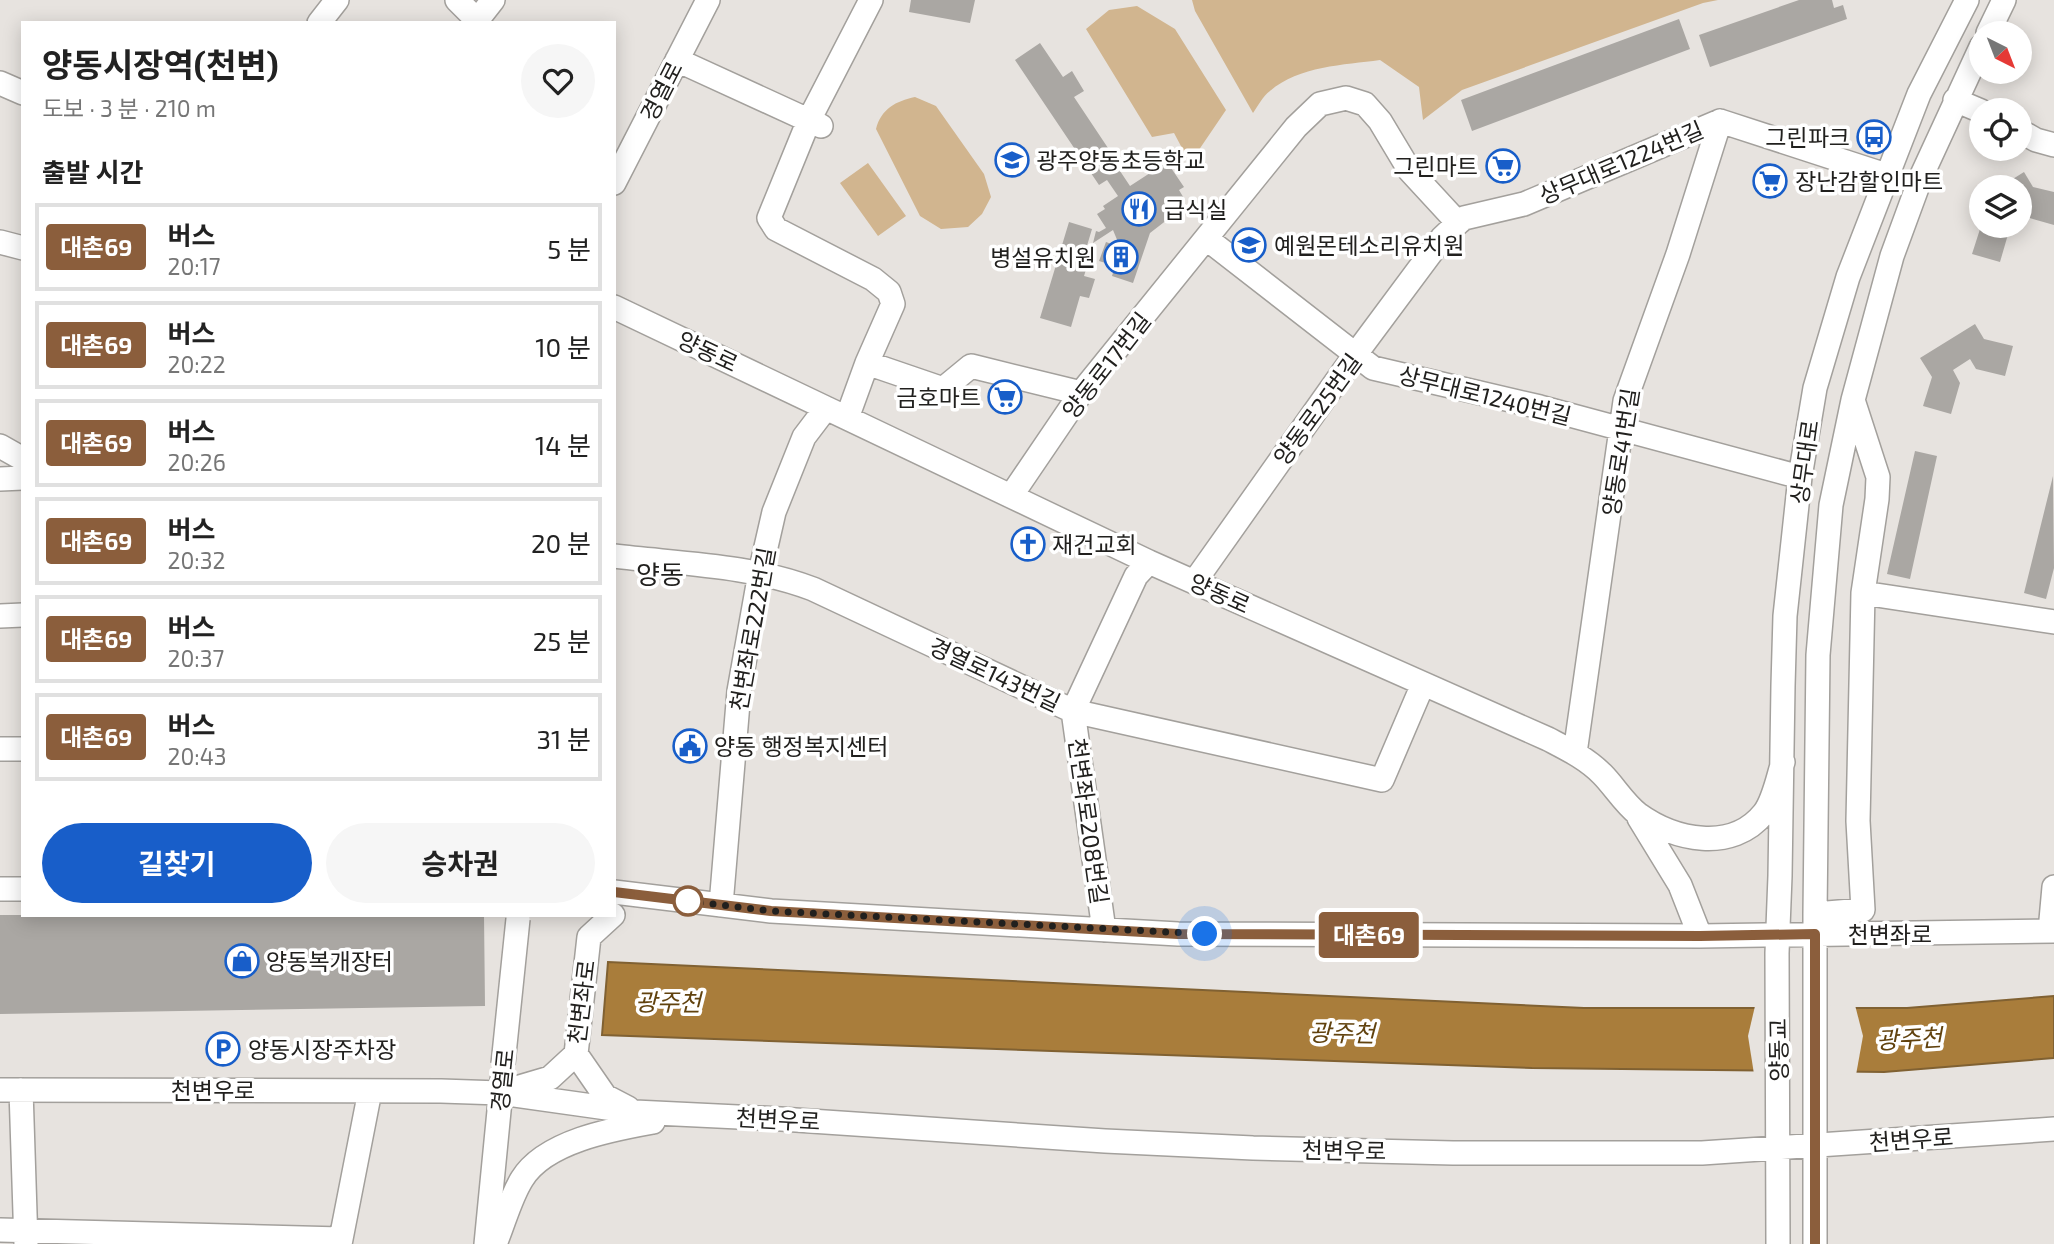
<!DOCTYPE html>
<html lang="ko">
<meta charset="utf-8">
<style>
:root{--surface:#fff;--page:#f6f6f6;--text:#222;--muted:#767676;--line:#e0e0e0;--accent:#185ec9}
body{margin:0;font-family:"Exo 2","Noto Sans KR",sans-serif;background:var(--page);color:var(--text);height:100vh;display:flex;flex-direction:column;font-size:26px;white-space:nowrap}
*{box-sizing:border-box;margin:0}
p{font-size:23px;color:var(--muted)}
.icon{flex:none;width:38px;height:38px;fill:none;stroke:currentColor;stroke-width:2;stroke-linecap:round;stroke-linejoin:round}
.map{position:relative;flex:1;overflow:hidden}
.panel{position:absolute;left:21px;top:21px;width:595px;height:896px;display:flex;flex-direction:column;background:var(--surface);border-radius:0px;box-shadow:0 4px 18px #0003}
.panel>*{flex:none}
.badge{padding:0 14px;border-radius:5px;font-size:24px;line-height:46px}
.needle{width:46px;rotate:138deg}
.fabs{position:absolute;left:1969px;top:21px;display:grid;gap:14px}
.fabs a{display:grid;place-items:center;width:63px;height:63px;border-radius:50%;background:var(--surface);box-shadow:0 4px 18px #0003;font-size:35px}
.you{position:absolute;width:35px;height:35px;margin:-18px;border:5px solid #fff;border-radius:50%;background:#1a73e8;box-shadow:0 0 0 10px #1a73e833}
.map>.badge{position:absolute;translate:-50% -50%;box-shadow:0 0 0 4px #fff}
h2{padding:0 21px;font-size:26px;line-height:63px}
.round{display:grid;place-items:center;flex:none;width:74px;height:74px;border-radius:37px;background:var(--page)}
.overview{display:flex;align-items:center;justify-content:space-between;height:119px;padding:0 21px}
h1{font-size:33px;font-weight:700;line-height:52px}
.cta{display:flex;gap:14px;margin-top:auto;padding:14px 21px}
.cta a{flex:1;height:80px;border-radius:42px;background:var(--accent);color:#fff;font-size:28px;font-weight:700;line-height:80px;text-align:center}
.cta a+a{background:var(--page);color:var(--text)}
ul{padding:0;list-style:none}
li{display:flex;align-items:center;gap:21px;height:88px;margin:0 14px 10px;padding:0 7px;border:4px solid var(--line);border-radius:0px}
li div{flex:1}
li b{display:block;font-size:26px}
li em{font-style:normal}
li .badge{min-width:77px;font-weight:700;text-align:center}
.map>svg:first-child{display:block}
.green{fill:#d1b58f}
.water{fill:#a97d3b;stroke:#806132;stroke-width:2}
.pier{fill:#e7e3df}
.building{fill:#aaa7a3}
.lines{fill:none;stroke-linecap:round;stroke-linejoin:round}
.minor-casing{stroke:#a3a09c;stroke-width:26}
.minor{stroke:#fff;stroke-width:23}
.minor-bridge-casing{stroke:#a3a09c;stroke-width:26;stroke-linecap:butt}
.minor-bridge{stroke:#fff;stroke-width:23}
.line-casing{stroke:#fff;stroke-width:16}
.line{stroke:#8b5e3c;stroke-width:10}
.walk{stroke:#21201e;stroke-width:7;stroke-dasharray:0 12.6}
.stop-dot{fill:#fff;stroke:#8b5e3c;stroke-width:3.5}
.labels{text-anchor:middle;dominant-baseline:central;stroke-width:7;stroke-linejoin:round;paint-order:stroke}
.street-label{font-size:23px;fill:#21201e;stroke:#fff}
.poi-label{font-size:23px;fill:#21201e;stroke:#fff;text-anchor:start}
.water-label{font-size:24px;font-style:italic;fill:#61420e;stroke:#fff}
.quarter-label{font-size:26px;fill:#21201e;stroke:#fff}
</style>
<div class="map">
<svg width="2054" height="1244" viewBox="0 0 2054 1244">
<rect width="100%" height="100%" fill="#e7e3df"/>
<!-- green -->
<path class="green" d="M 1192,0 L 1718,0 L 1703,3 L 1462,90 L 1423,120 L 1419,87 L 1380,60 C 1344,65 1299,66 1270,91 C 1263,96 1258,106 1253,113 L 1195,11 Z
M 1137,6 L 1175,29 L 1226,110 L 1190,163 L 1174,133 L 1152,137 L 1086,29 L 1109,10 Z
M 915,97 L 936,106 L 984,174 L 991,197 L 982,214 L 968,227 L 941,229 L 920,216 L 876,129 C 881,109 896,101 915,97 Z
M 868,163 L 906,216 L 878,236 L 840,183 Z"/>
<!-- water -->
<path class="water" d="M 608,962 L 1584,1008 L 1907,1008 L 2054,996 L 2054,1058 L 1884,1072 L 1532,1068 L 602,1035 Z"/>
<!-- pier -->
<path class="pier" d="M 1855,1005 L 1863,1036 L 1856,1075 L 1754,1074 L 1748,1036 L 1755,1006 Z"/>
<!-- building -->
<path class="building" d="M 911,0 L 975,0 L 970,23 L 909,12 Z
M 1799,0 L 1832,0 L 1834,8 L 1843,5 L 1847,19 L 1710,67 L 1699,35 Z
M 1679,19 L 1690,49 L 1472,131 L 1461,100 Z
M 1040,43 L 1063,77 L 1072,71 L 1084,91 L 1074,97 L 1122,169 L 1120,171 L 1130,186 L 1167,162 L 1184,187 L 1179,190 L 1185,200 L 1172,208 L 1175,211 L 1171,214 L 1172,216 L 1150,233 L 1133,283 L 1112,276 L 1115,266 L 1099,261 L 1106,242 L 1120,247 L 1113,230 L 1093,243 L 1096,231 L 1099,232 L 1106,228 L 1097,214 L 1105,209 L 1103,206 L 1118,196 L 1107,180 L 1099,185 L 1015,60 Z
M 2024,172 L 2033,187 L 2054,192 L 2054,225 L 2026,217 L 2020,207 L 2020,187 L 2000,187 Z
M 1981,199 L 1981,225 L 1970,206 Z
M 1069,222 L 1092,229 L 1086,249 L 1092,251 L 1084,276 L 1095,279 L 1089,298 L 1080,296 L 1071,327 L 1040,318 Z
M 1981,226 L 2006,226 L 2009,231 L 2000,262 L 1972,254 Z
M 1975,324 L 1984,339 L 2013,346 L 2005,376 L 1976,369 L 1970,359 L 1953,370 L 1960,383 L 1951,414 L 1923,406 L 1932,377 L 1920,358 Z
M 1915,451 L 1937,456 L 1910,579 L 1887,574 Z
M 2053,476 L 2054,568 L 2046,599 L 2024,593 Z
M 0,915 L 484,915 L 485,1006 L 0,1014 Z"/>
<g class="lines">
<defs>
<path id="minor" d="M 457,0 L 477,20
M 319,23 L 337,0
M 475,23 L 493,0
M 1988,33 L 2004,0
M 677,60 L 821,126
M 0,83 L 23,93
M 1955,100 L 1981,111
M 2020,131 L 2036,140 L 2054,145
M 614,183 L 708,0
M 1207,239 L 1373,368 L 1540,407 L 1800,477
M 0,242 L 23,248
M 614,307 L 1149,562 L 1548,739 C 1567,749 1586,758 1602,774 C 1614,786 1624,803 1638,814 C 1674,840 1732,853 1764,813 C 1774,800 1778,777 1783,762
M 867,363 L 943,389 L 971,366 L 1081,393
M 847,418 L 867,363 L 893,304 L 889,292 L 873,279 L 776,229 L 769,218 L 809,120 L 871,0
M 0,446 L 23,459
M 0,479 L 23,478
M 1011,496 L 1081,393 L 1296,127 L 1320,104 L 1346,98 L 1365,104 L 1380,121 L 1410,171 L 1458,223
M 614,556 C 681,564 751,565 813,589 L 1073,711 L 1382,780 L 1423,684
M 1195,581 L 1355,355 L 1442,238 L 1458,223 L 1464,218 L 1524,204 L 1720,121 L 1886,175
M 1863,593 L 2054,622
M 0,616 L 23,615
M 0,749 L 23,749
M 1575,753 L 1625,401 L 1678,254 L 1720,121
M 1639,818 L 1680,885 L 1700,936
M 0,889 L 23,889
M 614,892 L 771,911 L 1178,934 L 1700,936 L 2054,931
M 721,905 L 739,691 L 760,573 L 774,512 L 804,437 L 826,408
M 1815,914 L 1863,910 L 1858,821 L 1863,593 L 1877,499 L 1878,477 L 1854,403
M 1104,930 L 1073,711 L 1136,576 L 1149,562
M 2050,931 L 2054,887
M 576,1054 L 605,1096 L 628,1108
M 0,1090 L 441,1091 L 500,1093 L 635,1112 L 781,1119 L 1105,1141 L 1253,1148 L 1453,1153 L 1702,1153 L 2054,1129
M 21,1090 L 26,1244
M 506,1091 L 550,1078 L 576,1054 L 589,937 L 613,915
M 0,1230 L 341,1239
M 340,1244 L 370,1091
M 486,1244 L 502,1080
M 495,1244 C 504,1223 510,1198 522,1179 C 545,1141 614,1129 653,1122
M 1778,1244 L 1777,953 L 1780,876 L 1783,686 L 1785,616 L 1800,477 L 1815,388 L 1848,277 L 1919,94 L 1967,0
M 1815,1244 L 1815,914 L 1818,655 L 1831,505 L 1853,400 L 1892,256 L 1921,177 L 1981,47"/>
</defs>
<!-- minor casing -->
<use href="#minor" class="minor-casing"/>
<!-- minor -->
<use href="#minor" class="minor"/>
<defs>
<path id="minor-bridge" d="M 503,1064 L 518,919"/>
</defs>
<!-- minor-bridge casing -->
<use href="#minor-bridge" class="minor-bridge-casing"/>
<!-- minor-bridge -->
<use href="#minor-bridge" class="minor-bridge"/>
</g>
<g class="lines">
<defs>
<path id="line" d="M 614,892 L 771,911 L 1178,934 L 1700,936 L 1815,934 L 1815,1244"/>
</defs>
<!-- line casing -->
<use href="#line" class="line-casing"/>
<!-- line -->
<use href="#line" class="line"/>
<!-- walk -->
<path class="walk" d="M 688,901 L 771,911 L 1205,934"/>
</g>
<!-- icons -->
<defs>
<symbol id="bus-ring" viewBox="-11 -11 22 22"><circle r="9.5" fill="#fff" stroke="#185ec9" stroke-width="1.5"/><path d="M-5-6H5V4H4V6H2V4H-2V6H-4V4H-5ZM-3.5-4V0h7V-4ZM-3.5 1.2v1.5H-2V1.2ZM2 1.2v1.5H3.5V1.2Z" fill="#185ec9"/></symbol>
<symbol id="school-ring" viewBox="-11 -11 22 22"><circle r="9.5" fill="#fff" stroke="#185ec9" stroke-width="1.5"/><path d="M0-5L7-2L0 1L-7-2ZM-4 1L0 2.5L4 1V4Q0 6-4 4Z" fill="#185ec9"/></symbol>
<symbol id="supermarket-ring" viewBox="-11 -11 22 22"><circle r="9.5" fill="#fff" stroke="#185ec9" stroke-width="1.5"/><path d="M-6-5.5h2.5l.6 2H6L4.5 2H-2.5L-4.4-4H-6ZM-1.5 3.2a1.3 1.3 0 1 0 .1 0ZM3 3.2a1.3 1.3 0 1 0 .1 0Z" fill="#185ec9"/></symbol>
<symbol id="restaurant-ring" viewBox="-11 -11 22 22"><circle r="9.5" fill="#fff" stroke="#185ec9" stroke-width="1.5"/><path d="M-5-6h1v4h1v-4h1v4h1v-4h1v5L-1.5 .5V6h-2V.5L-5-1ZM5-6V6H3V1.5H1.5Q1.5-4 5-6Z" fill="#185ec9"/></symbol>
<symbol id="building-ring" viewBox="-11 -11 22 22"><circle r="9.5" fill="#fff" stroke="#185ec9" stroke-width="1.5"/><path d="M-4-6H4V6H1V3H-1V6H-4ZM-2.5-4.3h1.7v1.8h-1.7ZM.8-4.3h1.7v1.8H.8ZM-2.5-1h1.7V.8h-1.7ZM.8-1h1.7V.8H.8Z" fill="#185ec9"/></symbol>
<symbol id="church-ring" viewBox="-11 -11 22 22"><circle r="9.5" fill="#fff" stroke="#185ec9" stroke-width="1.5"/><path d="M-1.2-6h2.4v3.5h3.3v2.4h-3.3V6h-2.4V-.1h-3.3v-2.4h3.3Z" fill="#185ec9"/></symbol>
<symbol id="civic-ring" viewBox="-11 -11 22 22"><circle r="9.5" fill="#fff" stroke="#185ec9" stroke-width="1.5"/><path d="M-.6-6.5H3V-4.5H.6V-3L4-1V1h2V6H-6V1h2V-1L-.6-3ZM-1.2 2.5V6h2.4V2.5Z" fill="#185ec9"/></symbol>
<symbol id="shop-ring" viewBox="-11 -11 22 22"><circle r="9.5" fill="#fff" stroke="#185ec9" stroke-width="1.5"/><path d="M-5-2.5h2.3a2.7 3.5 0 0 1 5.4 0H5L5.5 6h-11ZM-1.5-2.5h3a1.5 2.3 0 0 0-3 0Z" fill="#185ec9"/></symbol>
<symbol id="parking-ring" viewBox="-11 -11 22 22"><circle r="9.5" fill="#fff" stroke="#185ec9" stroke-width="1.5"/><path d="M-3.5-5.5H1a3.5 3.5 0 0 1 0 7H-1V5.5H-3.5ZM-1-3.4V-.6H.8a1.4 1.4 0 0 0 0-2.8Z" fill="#185ec9"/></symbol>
</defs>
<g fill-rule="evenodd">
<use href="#bus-ring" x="1855" y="118" width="38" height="38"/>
<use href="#school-ring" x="993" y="141" width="38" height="38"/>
<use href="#supermarket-ring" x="1484" y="147" width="38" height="38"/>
<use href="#supermarket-ring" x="1751" y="162" width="38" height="38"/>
<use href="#restaurant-ring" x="1120" y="190" width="38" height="38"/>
<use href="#school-ring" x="1230" y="226" width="38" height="38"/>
<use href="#building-ring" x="1102" y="238" width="38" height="38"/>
<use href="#supermarket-ring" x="986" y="378" width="38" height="38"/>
<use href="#church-ring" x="1009" y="525" width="38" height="38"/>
<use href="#civic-ring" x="671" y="727" width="38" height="38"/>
<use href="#shop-ring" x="223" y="942" width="38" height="38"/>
<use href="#parking-ring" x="204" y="1030" width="38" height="38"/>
</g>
<!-- markers -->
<circle class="stop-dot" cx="688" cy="901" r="14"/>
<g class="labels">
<!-- street labels -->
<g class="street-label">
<text transform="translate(661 91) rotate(-63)">경열로</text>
<text transform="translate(1621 162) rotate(-23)">상무대로1224번길</text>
<text transform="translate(708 351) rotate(25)">양동로</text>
<text transform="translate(1106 365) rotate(-52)">양동로17번길</text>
<text transform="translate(1485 395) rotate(14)">상무대로1240번길</text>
<text transform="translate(1317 409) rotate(-54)">양동로25번길</text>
<text transform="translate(1620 452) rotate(-81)">양동로41번길</text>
<text transform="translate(1804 462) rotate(-82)">상무대로</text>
<text transform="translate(1220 593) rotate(24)">양동로</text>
<text transform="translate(752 629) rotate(-80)">천변좌로222번길</text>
<text transform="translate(995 674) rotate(25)">경열로143번길</text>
<text transform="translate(1089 821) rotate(82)">천변좌로208번길</text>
<text x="1890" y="934">천변좌로</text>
<text transform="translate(581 1002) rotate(-83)">천변좌로</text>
<text transform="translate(1778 1050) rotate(-91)">양동교</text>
<text transform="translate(502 1080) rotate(-84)">경열로</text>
<text x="213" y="1090">천변우로</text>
<text transform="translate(778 1119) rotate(3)">천변우로</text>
<text transform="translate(1911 1139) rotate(-4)">천변우로</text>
<text transform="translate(1344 1150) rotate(1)">천변우로</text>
</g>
<!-- poi labels -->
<g class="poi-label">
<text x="1850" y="137" text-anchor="end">그린파크</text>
<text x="1036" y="160">광주양동초등학교</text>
<text x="1478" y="166" text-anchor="end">그린마트</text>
<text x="1795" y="181">장난감할인마트</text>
<text x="1164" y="209">급식실</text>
<text x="1274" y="245">예원몬테소리유치원</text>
<text x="1096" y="257" text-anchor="end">병설유치원</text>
<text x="981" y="397" text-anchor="end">금호마트</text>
<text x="1052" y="544">재건교회</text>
<text x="714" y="746">양동 행정복지센터</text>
<text x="266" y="961">양동복개장터</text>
<text x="248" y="1049">양동시장주차장</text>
</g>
<!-- water labels -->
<g class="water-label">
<text x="668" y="1001">광주천</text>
<text transform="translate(1342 1032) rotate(1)">광주천</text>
<text transform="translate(1909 1038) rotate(-3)">광주천</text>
</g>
<!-- quarter labels -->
<g class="quarter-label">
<text x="660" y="573">양동</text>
</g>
</g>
</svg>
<div class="fabs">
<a><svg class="needle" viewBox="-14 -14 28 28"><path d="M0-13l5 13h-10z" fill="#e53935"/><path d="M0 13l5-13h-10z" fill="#767676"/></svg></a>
<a><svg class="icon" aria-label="locate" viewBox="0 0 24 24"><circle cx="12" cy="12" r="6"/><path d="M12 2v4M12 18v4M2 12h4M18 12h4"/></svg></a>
<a><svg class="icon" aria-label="layers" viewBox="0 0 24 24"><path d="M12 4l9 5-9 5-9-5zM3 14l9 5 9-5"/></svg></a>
</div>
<div class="you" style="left:1205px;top:934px"></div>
<b class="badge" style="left:1369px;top:935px;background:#8b5e3c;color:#fff">대촌69</b>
<section class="panel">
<div class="overview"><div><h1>양동시장역(천변)</h1><p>도보 · 3 분 · 210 m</p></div><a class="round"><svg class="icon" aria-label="heart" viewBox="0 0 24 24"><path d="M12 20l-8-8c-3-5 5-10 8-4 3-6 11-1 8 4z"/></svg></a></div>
<h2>출발 시간</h2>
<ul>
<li><span class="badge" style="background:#8b5e3c;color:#fff">대촌69</span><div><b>버스</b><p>20:17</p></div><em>5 분</em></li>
<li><span class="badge" style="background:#8b5e3c;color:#fff">대촌69</span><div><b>버스</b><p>20:22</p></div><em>10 분</em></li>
<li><span class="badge" style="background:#8b5e3c;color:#fff">대촌69</span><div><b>버스</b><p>20:26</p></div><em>14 분</em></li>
<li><span class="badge" style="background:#8b5e3c;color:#fff">대촌69</span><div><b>버스</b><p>20:32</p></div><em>20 분</em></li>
<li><span class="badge" style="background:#8b5e3c;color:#fff">대촌69</span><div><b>버스</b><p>20:37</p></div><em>25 분</em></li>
<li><span class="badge" style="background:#8b5e3c;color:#fff">대촌69</span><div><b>버스</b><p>20:43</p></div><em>31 분</em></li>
</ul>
<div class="cta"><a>길찾기</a><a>승차권</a></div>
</section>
</div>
